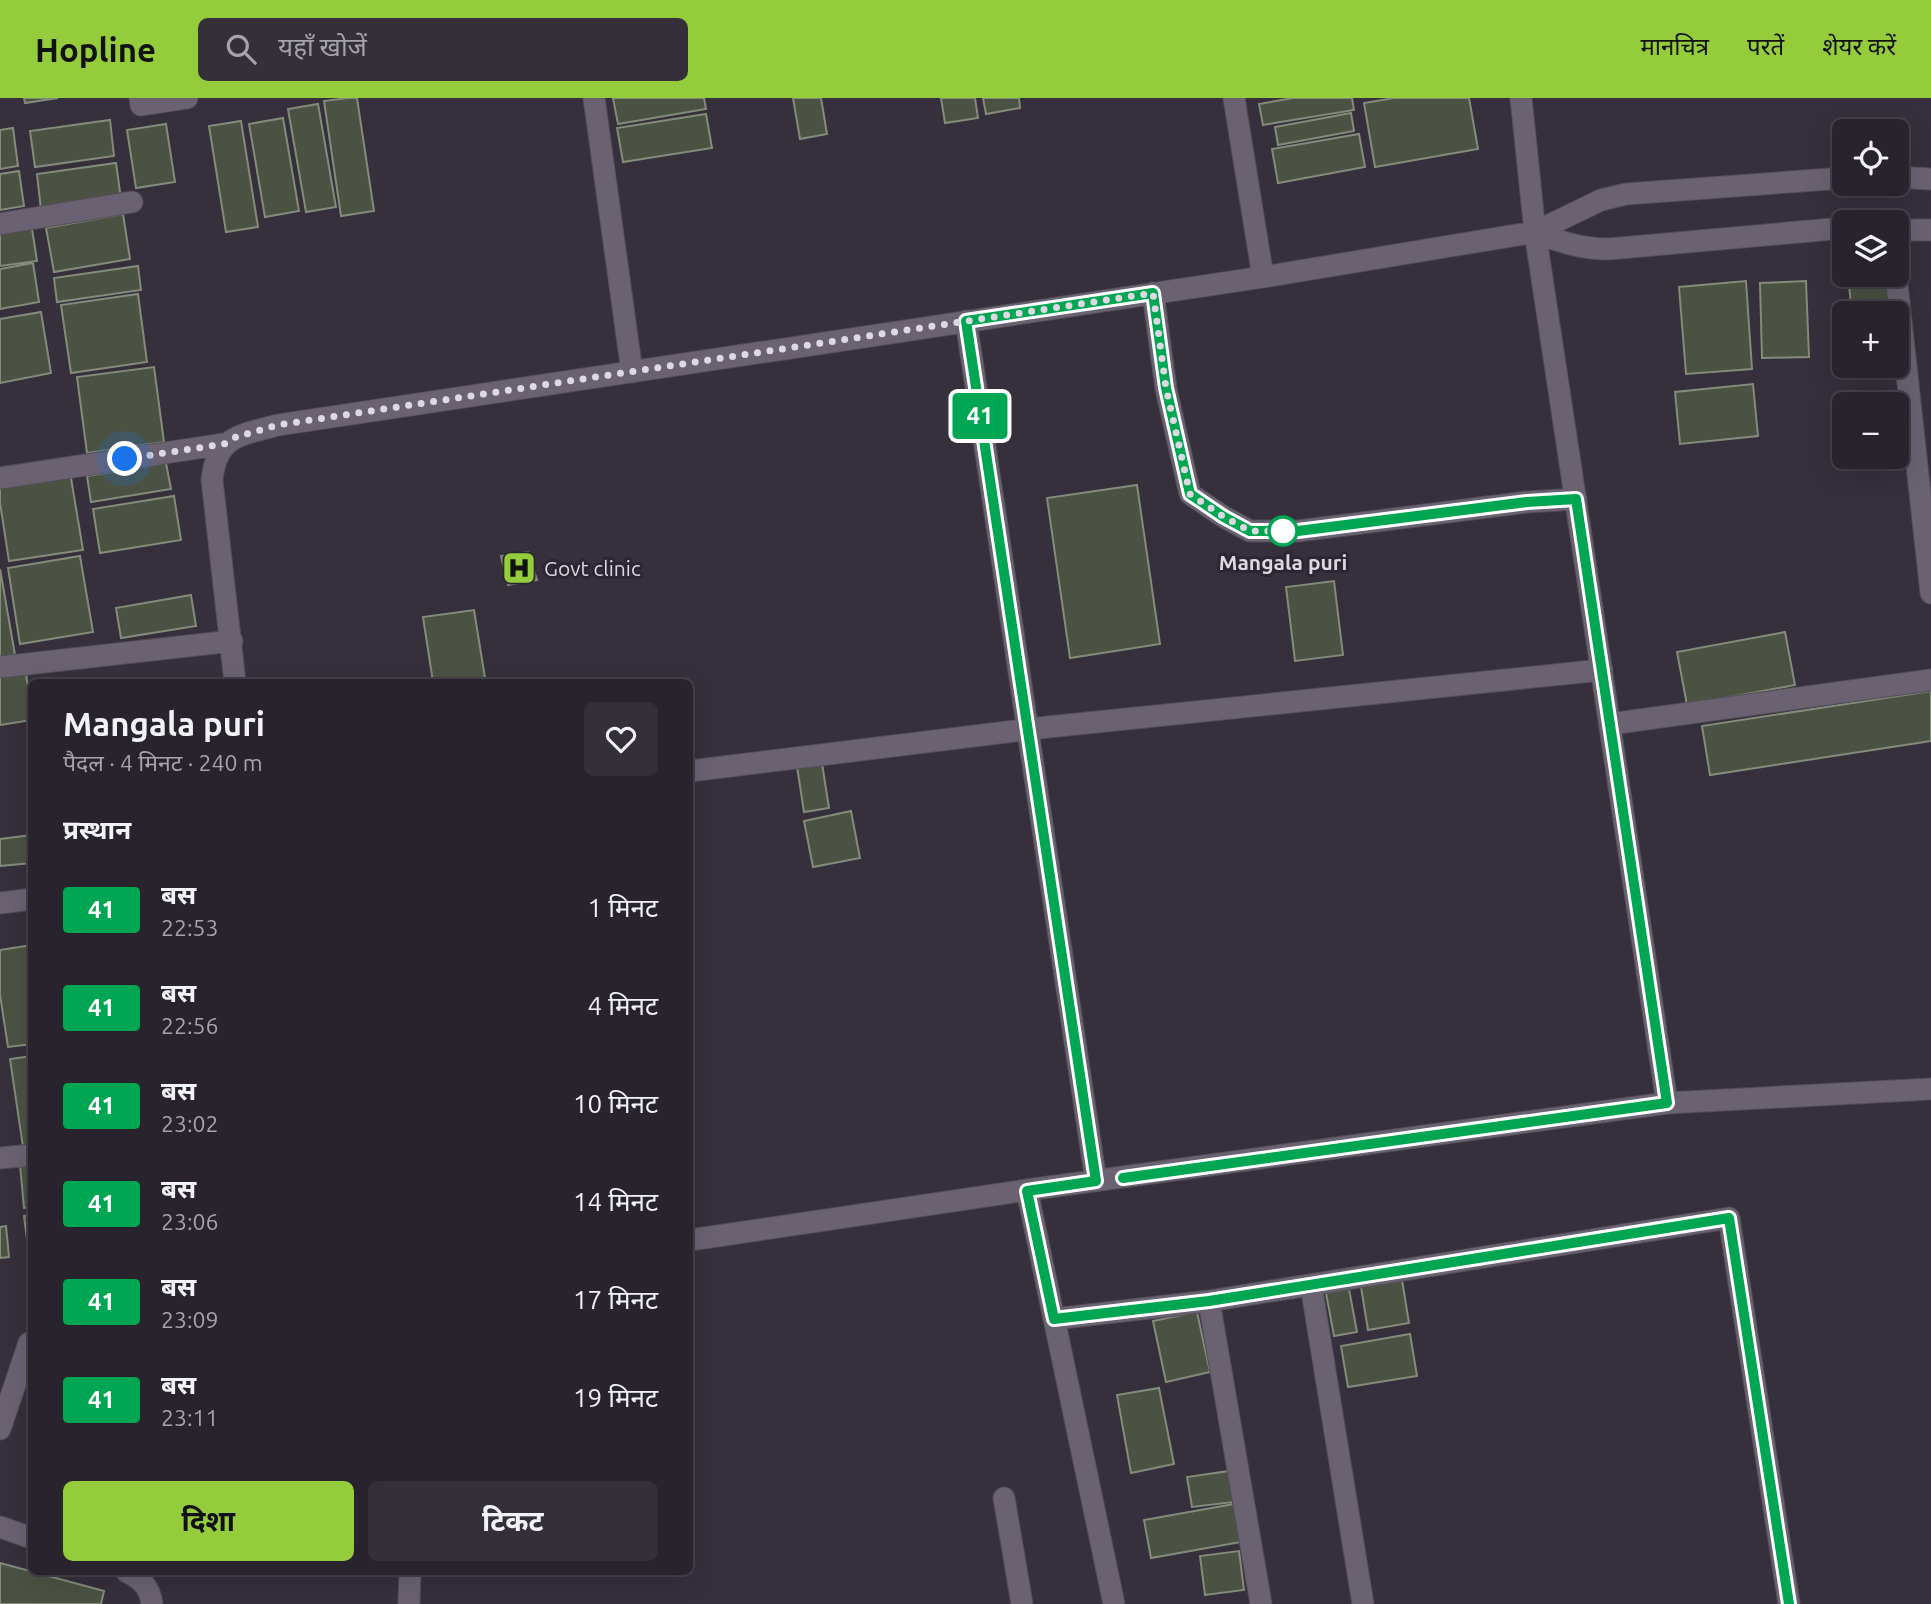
<!DOCTYPE html>
<html lang="hi">
<meta charset="utf-8">
<style>
:root{--surface:#28232d;--page:#342f39;--text:#f1f3f6;--muted:#a5a4aa;--line:#444049;--accent:#94cc3c}
body{margin:0;font-family:Ubuntu,"Noto Sans Devanagari",sans-serif;background:var(--page);color:var(--text);height:100vh;display:flex;flex-direction:column;font-size:26px;white-space:nowrap}
*{box-sizing:border-box;margin:0}
p{font-size:23px;color:var(--muted)}
.icon{flex:none;width:38px;height:38px;fill:none;stroke:currentColor;stroke-width:2;stroke-linecap:round;stroke-linejoin:round}
.map{position:relative;flex:1;overflow:hidden}
.details{position:absolute;left:28px;top:581px;width:665px;height:896px;display:flex;flex-direction:column;background:var(--surface);border-radius:10px;box-shadow:0 7px 28px #0002,0 0 0 2px var(--line)}
.details>*{flex:none}
.badge{padding:0 14px;border-radius:5px;font-size:24px;line-height:46px}
.fabs{position:absolute;left:1832px;top:21px;display:grid;gap:14px}
.fabs a{display:grid;place-items:center;width:77px;height:77px;border-radius:10px;background:var(--surface);box-shadow:0 7px 28px #0002,0 0 0 2px var(--line);font-size:35px}
.you{position:absolute;width:35px;height:35px;margin:-18px;border:5px solid #fff;border-radius:50%;background:#1a73e8;box-shadow:0 0 0 10px #1a73e833}
.map>.badge{position:absolute;translate:-50% -50%;box-shadow:0 0 0 4px #fff}
h2{padding:0 35px;font-size:26px;line-height:63px}
.round{display:grid;place-items:center;flex:none;width:74px;height:74px;border-radius:10px;background:var(--page)}
.summary{display:flex;align-items:center;justify-content:space-between;height:119px;padding:0 35px}
h1{font-size:33px;font-weight:700;line-height:52px}
.primary-button{display:flex;gap:14px;margin-top:auto;padding:14px 35px}
.primary-button a{flex:1;height:80px;border-radius:10px;background:var(--accent);color:#111;font-size:28px;font-weight:700;line-height:80px;text-align:center}
.primary-button a+a{background:var(--page);color:var(--text)}
ul{padding:0;list-style:none}
li{display:flex;align-items:center;gap:21px;height:98px;padding:0 35px}
li div{flex:1}
li b{display:block;font-size:26px}
li em{font-style:normal}
li .badge{min-width:77px;font-weight:700;text-align:center}
header{display:flex;align-items:center;gap:42px;box-sizing:border-box;height:98px;padding:0 35px;background:var(--accent);color:#111}
header strong{font-size:33px}
nav{display:flex;gap:38px;margin-inline-start:auto;font-size:24px}
.search{width:490px;height:63px;background:var(--page);display:flex;align-items:center;gap:18px;box-sizing:border-box;padding:0 24px;border-radius:10px;color:var(--muted);font-size:26px}
.map>svg:first-child{display:block}
.building{fill:#4b5243;stroke:#838b7a;stroke-width:2}
.lines{fill:none;stroke-linecap:round;stroke-linejoin:round}
.minor-casing{stroke:#534d58;stroke-width:23}
.minor{stroke:#6a6271;stroke-width:21}
.line-casing{stroke:#fff;stroke-width:16}
.line{stroke:#00a651;stroke-width:10}
.walk{stroke:#ddd8e1;stroke-width:7;stroke-dasharray:0 12.6}
.stop-dot{fill:#fff;stroke:#00a651;stroke-width:3.5}
.labels{text-anchor:middle;dominant-baseline:central;stroke-width:6;stroke-linejoin:round;paint-order:stroke}
.stop-label{font-size:21px;font-weight:bold;fill:#ddd8e1;stroke:#2c2532}
.poi-label{font-size:21px;fill:#ddd8e1;stroke:#2c2532;text-anchor:start}
</style>
<header>
<strong>Hopline</strong>
<div class="search"><svg class="icon" aria-label="search" viewBox="0 0 24 24"><circle cx="10" cy="10" r="6"/><path d="M15 15l6 6"/></svg>यहाँ खोजें</div>
<nav><a>मानचित्र</a><a>परतें</a><a>शेयर करें</a></nav>
</header>
<div class="map">
<svg width="1931" height="1506" viewBox="0 0 1931 1506">
<rect width="100%" height="100%" fill="#362f3c"/>
<!-- building -->
<path class="building" d="M 24,0 L 58,0 L 25,5 Z
M 348,0 L 357,0 L 374,113 L 341,118 L 324,3 Z
M 613,0 L 704,0 L 706,11 L 618,26 Z
M 793,0 L 821,0 L 827,36 L 800,41 Z
M 941,0 L 975,0 L 978,20 L 945,25 Z
M 983,0 L 1019,0 L 1020,10 L 986,16 Z
M 1293,0 L 1352,0 L 1354,12 L 1263,27 L 1259,6 Z
M 1394,0 L 1469,0 L 1478,51 L 1375,69 L 1364,5 Z
M 318,6 L 336,109 L 306,114 L 288,11 Z
M 1351,15 L 1354,33 L 1278,47 L 1275,29 Z
M 706,16 L 712,50 L 623,64 L 617,30 Z
M 283,20 L 299,113 L 265,119 L 249,26 Z
M 110,22 L 114,58 L 35,69 L 30,33 Z
M 241,23 L 258,129 L 226,134 L 209,28 Z
M 166,26 L 175,84 L 136,90 L 127,32 Z
M 13,30 L 18,68 L 0,71 L 0,32 Z
M 1359,36 L 1365,69 L 1278,85 L 1272,51 Z
M 116,65 L 121,101 L 41,112 L 37,76 Z
M 19,73 L 24,108 L 0,112 L 0,76 Z
M 123,116 L 130,161 L 54,174 L 46,130 Z
M 31,124 L 37,163 L 0,168 L 0,129 Z
M 33,165 L 39,204 L 0,211 L 0,171 Z
M 138,168 L 141,192 L 57,204 L 54,180 Z
M 1890,177 L 1893,215 L 1852,215 L 1848,178 Z
M 1746,183 L 1752,271 L 1686,276 L 1679,189 Z
M 1806,183 L 1809,259 L 1762,260 L 1760,185 Z
M 138,196 L 147,264 L 71,275 L 61,207 Z
M 41,214 L 51,275 L 0,285 L 0,221 Z
M 154,269 L 164,344 L 87,355 L 77,279 Z
M 1753,286 L 1758,338 L 1680,346 L 1675,294 Z
M 166,365 L 171,391 L 91,404 L 87,378 Z
M 70,374 L 83,452 L 9,463 L 0,405 L 0,385 Z
M 1137,387 L 1160,546 L 1070,560 L 1047,400 Z
M 174,398 L 181,442 L 100,455 L 93,411 Z
M 528,454 L 537,482 L 508,487 L 501,458 Z
M 80,458 L 93,534 L 20,546 L 8,470 Z
M 0,471 L 15,557 L 0,559 Z
M 1334,483 L 1343,557 L 1295,563 L 1286,489 Z
M 191,497 L 196,528 L 121,540 L 116,510 Z
M 474,512 L 485,580 L 455,584 L 433,584 L 423,519 Z
M 1785,534 L 1795,587 L 1687,607 L 1677,554 Z
M 26,575 L 32,622 L 0,627 L 0,578 Z
M 1931,593 L 1931,643 L 1710,677 L 1702,628 Z
M 821,659 L 829,710 L 804,714 L 796,662 Z
M 851,713 L 860,760 L 813,769 L 804,723 Z
M 32,737 L 32,765 L 0,768 L 0,741 Z
M 32,847 L 32,946 L 8,949 L 0,897 L 0,852 Z
M 32,958 L 32,1048 L 23,1049 L 10,961 Z
M 32,1065 L 32,1109 L 24,1110 L 20,1067 Z
M 32,1117 L 32,1180 L 24,1118 Z
M 6,1128 L 9,1159 L 0,1160 L 0,1129 Z
M 1402,1182 L 1409,1225 L 1368,1232 L 1361,1189 Z
M 1349,1191 L 1357,1234 L 1334,1238 L 1326,1195 Z
M 1197,1214 L 1210,1274 L 1166,1284 L 1153,1223 Z
M 1410,1236 L 1417,1278 L 1348,1289 L 1341,1248 Z
M 1159,1290 L 1174,1366 L 1131,1375 L 1117,1297 Z
M 1229,1373 L 1234,1404 L 1192,1409 L 1187,1379 Z
M 1234,1406 L 1241,1444 L 1151,1460 L 1144,1422 Z
M 1239,1453 L 1244,1492 L 1205,1497 L 1200,1458 Z
M 0,1465 L 104,1493 L 101,1506 L 0,1506 Z"/>
<g class="lines">
<defs>
<path id="minor" d="M 140,0 L 141,7 L 187,0
M 594,0 L 632,274
M 1234,0 L 1263,179
M 1521,0 L 1535,134 L 1667,1005
M 1897,79 L 1931,81
M 0,126 L 132,104
M 1897,132 L 1931,132
M 1535,134 C 1560,144 1582,151 1609,151 L 1844,130
M 1896,177 L 1931,495
M 1153,195 L 1166,291 L 1190,396 L 1224,419 L 1250,433 L 1298,433 L 1527,404 L 1576,401
M 966,223 L 1096,1083
M 0,380 L 224,346
M 0,569 L 232,543
M 235,584 L 212,382 C 216,338 241,337 278,327 L 1263,179 L 1535,134 L 1601,102 L 1626,96 L 1844,80
M 1610,626 L 1931,582
M 690,673 L 1048,629 L 1602,572
M 0,805 L 32,801
M 0,1060 L 32,1057
M 1027,1092 L 1114,1506
M 690,1142 L 1027,1092 L 1667,1005 L 1931,991
M 1311,1187 L 1363,1506
M 1209,1203 L 1261,1506
M 1054,1221 L 1209,1203 L 1729,1120 L 1789,1506
M 0,1331 L 29,1245
M 1004,1400 L 1022,1506
M 0,1429 L 32,1440
M 127,1474 C 142,1481 150,1490 152,1506
M 409,1506 L 410,1474"/>
</defs>
<!-- minor casing -->
<use href="#minor" class="minor-casing"/>
<!-- minor -->
<use href="#minor" class="minor"/>
</g>
<g class="lines">
<defs>
<path id="line" d="M 1123,1080 L 1667,1005 L 1576,401 L 1527,404 L 1298,433 L 1250,433 L 1224,419 L 1190,396 L 1166,290 L 1153,195 L 966,223 L 1096,1083 L 1027,1093 L 1054,1221 L 1209,1203 L 1729,1120 L 1789,1506"/>
</defs>
<!-- line casing -->
<use href="#line" class="line-casing"/>
<!-- line -->
<use href="#line" class="line"/>
<!-- walk -->
<path class="walk" d="M 125,361 L 224,346 L 236,339 L 278,327 L 1153,195 L 1166,290 L 1190,396 L 1224,419 L 1250,433 L 1283,433"/>
</g>
<!-- icons -->
<defs>
<symbol id="hospital-square" viewBox="-11 -11 22 22"><rect x="-9" y="-9" width="18" height="18" rx="4" fill="#94cc3c" stroke="#2c2532"/><path d="M-5-5h3v3.5h4V-5h3V5h-3V1.5h-4V5h-3Z" fill="#111"/></symbol>
</defs>
<g fill-rule="evenodd">
<use href="#hospital-square" x="500" y="451" width="38" height="38"/>
</g>
<!-- markers -->
<circle class="stop-dot" cx="1283" cy="433" r="14"/>
<g class="labels">
<!-- stop labels -->
<g class="stop-label">
<text x="1283" y="464">Mangala puri</text>
</g>
<!-- poi labels -->
<g class="poi-label">
<text x="544" y="470">Govt clinic</text>
</g>
</g>
</svg>
<div class="fabs">
<a><svg class="icon" aria-label="locate" viewBox="0 0 24 24"><circle cx="12" cy="12" r="6"/><path d="M12 2v4M12 18v4M2 12h4M18 12h4"/></svg></a>
<a><svg class="icon" aria-label="layers" viewBox="0 0 24 24"><path d="M12 4l9 5-9 5-9-5zM3 14l9 5 9-5"/></svg></a>
<a>+</a>
<a>−</a>
</div>
<div class="you" style="left:125px;top:361px"></div>
<b class="badge" style="left:980px;top:318px;background:#00a651;color:#fff">41</b>
<section class="details">
<div class="summary"><div><h1>Mangala puri</h1><p>पैदल · 4 मिनट · 240 m</p></div><a class="round"><svg class="icon" aria-label="heart" viewBox="0 0 24 24"><path d="M12 20l-8-8c-3-5 5-10 8-4 3-6 11-1 8 4z"/></svg></a></div>
<h2>प्रस्थान</h2>
<ul>
<li><span class="badge" style="background:#00a651;color:#fff">41</span><div><b>बस</b><p>22:53</p></div><em>1 मिनट</em></li>
<li><span class="badge" style="background:#00a651;color:#fff">41</span><div><b>बस</b><p>22:56</p></div><em>4 मिनट</em></li>
<li><span class="badge" style="background:#00a651;color:#fff">41</span><div><b>बस</b><p>23:02</p></div><em>10 मिनट</em></li>
<li><span class="badge" style="background:#00a651;color:#fff">41</span><div><b>बस</b><p>23:06</p></div><em>14 मिनट</em></li>
<li><span class="badge" style="background:#00a651;color:#fff">41</span><div><b>बस</b><p>23:09</p></div><em>17 मिनट</em></li>
<li><span class="badge" style="background:#00a651;color:#fff">41</span><div><b>बस</b><p>23:11</p></div><em>19 मिनट</em></li>
</ul>
<div class="primary-button"><a>दिशा</a><a>टिकट</a></div>
</section>
</div>
